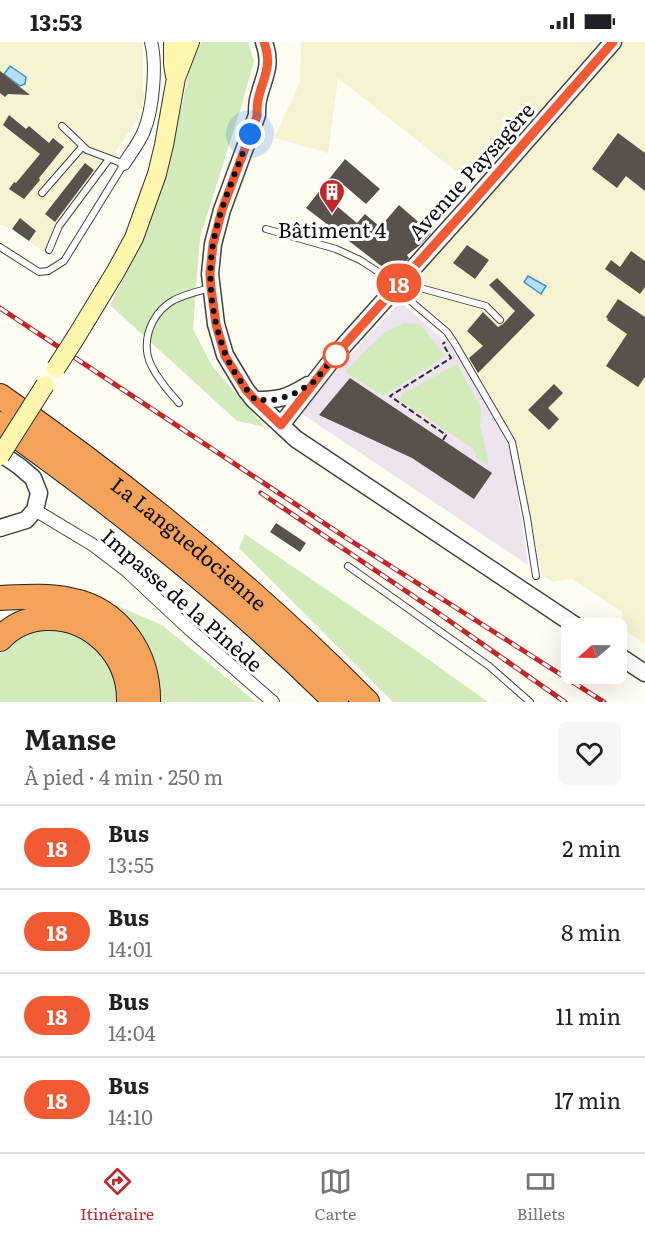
<!DOCTYPE html>
<html lang="fr">
<meta charset="utf-8">
<style>
:root{--surface:#fff;--page:#f6f6f6;--text:#202124;--muted:#757577;--line:#e0e0e0;--accent:#c2252b}
body{margin:0;font-family:Literata,serif;background:var(--page);color:var(--text);height:100vh;display:flex;flex-direction:column;font-size:22px;white-space:nowrap}
*{box-sizing:border-box;margin:0}
p{font-size:20px;color:var(--muted)}
.icon{flex:none;width:33px;height:33px;fill:none;stroke:currentColor;stroke-width:2;stroke-linecap:round;stroke-linejoin:round}
.map{position:relative;height:660px;overflow:hidden}
.drawer{display:flex;flex-direction:column;background:var(--surface);flex:1}
.drawer>*{flex:none}
.badge{padding:0 12px;border-radius:20px;font-size:21px;line-height:39px}
.needle{width:39px;rotate:250deg}
.fabs{position:absolute;left:561px;top:576px;display:grid;gap:12px}
.fabs a{display:grid;place-items:center;width:66px;height:66px;border-radius:9px;background:var(--surface);box-shadow:0 6px 24px #0002;font-size:30px}
.you{position:absolute;width:30px;height:30px;margin:-15px;border:4px solid #fff;border-radius:50%;background:#1a73e8;box-shadow:0 0 0 9px #1a73e833}
.map>.badge{position:absolute;translate:-50% -50%;box-shadow:0 0 0 3px #fff}
.round{display:grid;place-items:center;flex:none;width:63px;height:63px;border-radius:9px;background:var(--page)}
.headline{display:flex;align-items:center;justify-content:space-between;height:102px;padding:0 24px}
h1{font-size:28px;font-weight:700;line-height:45px}
ul{padding:0;list-style:none}
li{display:flex;align-items:center;gap:18px;height:84px;padding:0 24px;border-top:2px solid var(--line)}
li div{flex:1}
li b{display:block;font-size:22px}
li em{font-style:normal}
li .badge{min-width:66px;font-weight:700;text-align:center}
.status{display:flex;justify-content:space-between;align-items:center;height:42px;padding:0 30px;background:var(--surface);direction:ltr}
.status svg{height:16px;fill:currentColor}
.dock{display:flex;justify-content:space-around;align-items:center;height:84px;border-top:2px solid var(--line);background:var(--surface);font-size:16px;color:var(--muted)}
.dock a{display:grid;justify-items:center;gap:3px}
.dock .on{color:var(--accent)}
.map>svg:first-child{display:block}
.industrial{fill:#ede4ee}
.farmland{fill:#f6f3d1}
.green{fill:#d3eabb}
.water{fill:#b6def7;stroke:#3c92cf;stroke-width:1.5}
.building{fill:#58514c}
.lines{fill:none;stroke-linecap:round;stroke-linejoin:round}
.service-casing{stroke:#424242;stroke-width:8}
.minor-casing{stroke:#424242;stroke-width:14}
.tertiary-casing{stroke:#424242;stroke-width:19}
.secondary-casing{stroke:#313131;stroke-width:20}
.motorway-casing{stroke:#202020;stroke-width:26}
.path{stroke:#313131;stroke-width:2;stroke-dasharray:6 3;stroke-linecap:butt}
.service{stroke:#fff;stroke-width:6}
.minor{stroke:#fff;stroke-width:12}
.tertiary{stroke:#fff;stroke-width:16}
.secondary{stroke:#fff7ad;stroke-width:18}
.motorway{stroke:#f5a35a;stroke-width:24}
.rail-casing{stroke:#c2252b;stroke-width:5}
.rail{stroke:#fff;stroke-width:3;stroke-dasharray:9;stroke-linecap:butt}
.secondary-bridge-casing{stroke:#313131;stroke-width:20;stroke-linecap:butt}
.secondary-bridge{stroke:#fff7ad;stroke-width:18}
.line-casing{stroke:#fff;stroke-width:14}
.line{stroke:#f15a32;stroke-width:9}
.walk{stroke:#0f0f0f;stroke-width:6;stroke-dasharray:0 10.8}
.stop-dot{fill:#fff;stroke:#f15a32;stroke-width:3}
.labels{text-anchor:middle;dominant-baseline:central;stroke-width:6;stroke-linejoin:round;paint-order:stroke}
.street-label{font-size:21px;fill:#0f0f0f;stroke:#fff}
.poi-label{font-size:21px;fill:#0f0f0f;stroke:#fff}
</style>
<div class="status"><b>13:53</b><svg viewBox="0 0 49 12"><path d="M0 12V9h3v3zM5 12V6h3v6zM10 12V3h3v9zM15 12V0h3v12zM26 1h20v11H26zM47 4h2v5h-2z"/></svg></div>
<div class="map">
<svg width="645" height="660" viewBox="0 0 645 660">
<rect width="100%" height="100%" fill="#fffdf2"/>
<!-- industrial -->
<path class="industrial" d="M 400,260 L 451,304 L 508,402 L 515,433 L 528,523 L 298,369 Z"/>
<!-- farmland -->
<path class="farmland" d="M 0,0 L 143,0 L 143,49 L 145,55 L 137,78 L 46,212 L 11,186 L 0,183 Z
M 301,0 L 598,0 L 476,145 L 338,36 L 328,111 L 274,96 L 300,40 Z
M 623,0 L 645,0 L 645,602 L 624,588 L 622,570 L 572,537 L 552,540 L 542,533 L 515,397 L 451,287 L 411,251 L 412,237 L 451,194 L 464,184 L 488,153 Z"/>
<!-- green -->
<path class="green" d="M 201,0 L 248,0 L 254,19 L 242,62 L 200,195 L 193,287 L 212,324 L 265,385 L 237,379 L 110,263 L 126,232 L 153,166 L 183,59 L 189,29 Z
M 404,281 L 420,282 L 445,314 L 383,354 L 345,330 L 366,308 L 386,290 Z
M 457,322 L 481,366 L 480,383 L 489,423 L 477,417 L 474,407 L 401,359 L 402,352 Z
M 245,492 L 411,605 L 488,660 L 393,660 L 239,506 Z
M 113,562 L 162,583 L 256,660 L 160,660 C 162,640 150,609 139,591 C 132,581 122,571 113,562 Z
M 37,586 L 80,591 L 112,623 L 120,660 L 0,660 L 0,612 L 14,595 Z"/>
<!-- water -->
<path class="water" d="M 10,24 L 26,35 L 25,42 L 20,44 L 4,32 Z
M 528,234 L 546,244 L 541,252 L 524,240 Z"/>
<!-- building -->
<path class="building" d="M 0,29 L 16,42 L 30,53 L 8,52 L 5,55 L 0,51 Z
M 9,73 L 26,87 L 29,84 L 49,101 L 53,96 L 64,105 L 39,136 L 40,138 L 24,157 L 9,147 L 14,140 L 16,141 L 40,112 L 3,83 Z
M 618,91 L 645,111 L 645,149 L 626,134 L 617,146 L 592,127 Z
M 345,117 L 380,147 L 366,162 L 339,139 L 326,155 L 357,181 L 365,172 L 380,185 L 399,163 L 431,191 L 420,203 L 407,213 L 409,216 L 393,233 L 306,166 Z
M 85,121 L 94,128 L 55,180 L 45,172 Z
M 20,176 L 36,189 L 29,199 L 12,187 Z
M 467,203 L 489,218 L 475,237 L 453,221 Z
M 631,209 L 645,219 L 645,245 L 640,252 L 605,227 L 611,218 L 620,225 Z
M 497,236 L 535,273 L 478,331 L 469,316 L 483,304 L 467,289 L 483,270 L 498,285 L 503,282 L 515,269 L 489,243 Z
M 618,257 L 645,275 L 645,335 L 638,345 L 606,324 L 627,292 L 607,278 L 608,277 L 606,275 Z
M 350,336 L 492,431 L 474,457 L 412,416 L 319,373 Z
M 554,342 L 563,351 L 548,366 L 559,377 L 549,388 L 528,368 Z
M 276,481 L 306,501 L 300,510 L 270,490 Z"/>
<g class="lines">
<defs>
<path id="service" d="M 42,151 L 83,104
M 266,187 L 336,207 L 360,218 L 403,246 L 407,256 L 447,290 L 455,302 L 512,400 L 527,476 L 536,534
M 0,205 L 39,230 L 48,229 L 64,219 L 124,122 L 87,108 L 62,84
M 49,208 L 59,184 L 109,117
M 403,246 L 413,244 L 486,264 L 500,278
M 179,361 C 168,349 148,325 147,309 C 145,288 156,268 174,258 C 186,252 199,249 210,246
M 348,524 L 489,624 L 530,660"/>
<path id="minor" d="M 124,122 C 131,111 139,101 144,89 C 153,67 157,23 151,0
M 35,468 L 93,503 L 127,529 L 188,586 L 273,660"/>
<path id="tertiary" d="M 264,0 C 273,25 263,35 258,58 C 257,63 257,69 257,73 L 222,168 L 213,202 L 210,232 L 216,282 L 225,313 L 246,348 L 254,358 L 296,397 L 579,586
M 254,358 C 280,358 287,356 308,343
M 281,383 L 338,310 L 469,164 L 613,0
M 0,411 L 19,424 L 33,436 L 39,451 L 35,468 L 26,478 L 0,486
M 616,612 L 645,631"/>
<path id="secondary" d="M 173,0 L 173,22 L 175,34
M 76,295 L 116,229 L 134,196 L 157,132 L 164,103 L 176,36 L 190,0"/>
<g id="motorway">
<path id="s1" d="M 0,354 C 131,445 255,547 367,660"/>
<path d="M 0,382 C 118,466 233,557 336,660"/>
<path d="M 0,556 C 23,555 47,553 70,558 C 119,567 149,612 148,660"/>
<path d="M 0,597 C 12,584 27,577 45,576 C 92,574 130,613 129,660"/>
</g>
</defs>
<!-- service casing -->
<use href="#service" class="service-casing"/>
<!-- minor casing -->
<use href="#minor" class="minor-casing"/>
<!-- tertiary casing -->
<use href="#tertiary" class="tertiary-casing"/>
<!-- secondary casing -->
<use href="#secondary" class="secondary-casing"/>
<!-- motorway casing -->
<use href="#motorway" class="motorway-casing"/>
<!-- path -->
<path class="path" d="M 443,398 L 446,393 L 390,354 L 451,316 L 443,302 L 445,300"/>
<!-- service -->
<use href="#service" class="service"/>
<!-- minor -->
<use href="#minor" class="minor"/>
<!-- tertiary -->
<use href="#tertiary" class="tertiary"/>
<!-- secondary -->
<use href="#secondary" class="secondary"/>
<!-- motorway -->
<use href="#motorway" class="motorway"/>
<defs>
<path id="rail" d="M 0,266 L 348,497 L 604,660
M 261,451 L 431,566 L 565,660"/>
</defs>
<!-- rail casing -->
<use href="#rail" class="rail-casing"/>
<!-- rail -->
<use href="#rail" class="rail"/>
<defs>
<path id="secondary-bridge" d="M 56,326 L 76,295
M 0,414 L 45,343"/>
</defs>
<!-- secondary-bridge casing -->
<use href="#secondary-bridge" class="secondary-bridge-casing"/>
<!-- secondary-bridge -->
<use href="#secondary-bridge" class="secondary-bridge"/>
</g>
<g class="lines">
<defs>
<path id="line" d="M 264,0 C 273,25 263,35 258,58 C 257,63 257,69 257,74 L 222,168 L 213,202 L 210,232 L 211,246 L 216,282 L 225,314 L 246,348 L 255,358 L 281,383 L 338,310 L 469,164 L 613,0"/>
</defs>
<!-- line casing -->
<use href="#line" class="line-casing"/>
<!-- line -->
<use href="#line" class="line"/>
<!-- walk -->
<path class="walk" d="M 250,92 C 237,128 220,164 213,202 C 207,238 212,277 225,311 C 230,326 245,346 255,358 L 273,358 L 292,353 L 314,340 L 338,310 L 336,313"/>
</g>
<!-- icons -->
<defs>
<symbol id="building-pin" viewBox="-11 -11 22 30"><path d="M0 17L-7.5 6A9.5 9.5 0 1 1 7.5 6Z" fill="#c2252b" stroke="#fff"/><path d="M-4-6H4V6H1V3H-1V6H-4ZM-2.5-4.3h1.7v1.8h-1.7ZM.8-4.3h1.7v1.8H.8ZM-2.5-1h1.7V.8h-1.7ZM.8-1h1.7V.8H.8Z" fill="#fff"/></symbol>
</defs>
<g fill-rule="evenodd">
<use href="#building-pin" x="317" y="135" width="30" height="40"/>
</g>
<!-- markers -->
<circle class="stop-dot" cx="336" cy="313" r="12"/>
<g class="labels">
<!-- street labels -->
<g class="street-label">
<text transform="translate(470 128) rotate(-48)">Avenue Paysagère</text>
<text stroke="none"><textPath href="#s1" startOffset="240">La Languedocienne</textPath></text>
<text transform="translate(183 557) rotate(41)">Impasse de la Pinède</text>
</g>
<!-- poi labels -->
<g class="poi-label">
<text x="332" y="186">Bâtiment 4</text>
</g>
</g>
</svg>
<div class="fabs">
<a><svg class="needle" viewBox="-14 -14 28 28"><path d="M0-13l5 13h-10z" fill="#e53935"/><path d="M0 13l5-13h-10z" fill="#757577"/></svg></a>
</div>
<div class="you" style="left:250px;top:92px"></div>
<b class="badge" style="left:399px;top:241px;background:#f15a32;color:#fff">18</b>
</div>
<section class="drawer">
<div class="headline"><div><h1>Manse</h1><p>À pied · 4 min · 250 m</p></div><a class="round"><svg class="icon" aria-label="heart" viewBox="0 0 24 24"><path d="M12 20l-8-8c-3-5 5-10 8-4 3-6 11-1 8 4z"/></svg></a></div>
<ul>
<li><span class="badge" style="background:#f15a32;color:#fff">18</span><div><b>Bus</b><p>13:55</p></div><em>2 min</em></li>
<li><span class="badge" style="background:#f15a32;color:#fff">18</span><div><b>Bus</b><p>14:01</p></div><em>8 min</em></li>
<li><span class="badge" style="background:#f15a32;color:#fff">18</span><div><b>Bus</b><p>14:04</p></div><em>11 min</em></li>
<li><span class="badge" style="background:#f15a32;color:#fff">18</span><div><b>Bus</b><p>14:10</p></div><em>17 min</em></li>
</ul>
</section>
<nav class="dock">
<a class="on"><svg class="icon" aria-label="directions" viewBox="0 0 24 24"><path d="M12 3l9 9-9 9-9-9zM9 14v-3h6M13 9l2 2-2 2"/></svg>Itinéraire</a>
<a><svg class="icon" aria-label="map" viewBox="0 0 24 24"><path d="M3 6l6-2 6 2 6-2v14l-6 2-6-2-6 2zM9 4v14M15 6v14"/></svg>Carte</a>
<a><svg class="icon" aria-label="tickets" viewBox="0 0 24 24"><path d="M3 7h18v10H3zM15 7v10"/></svg>Billets</a>
</nav>
